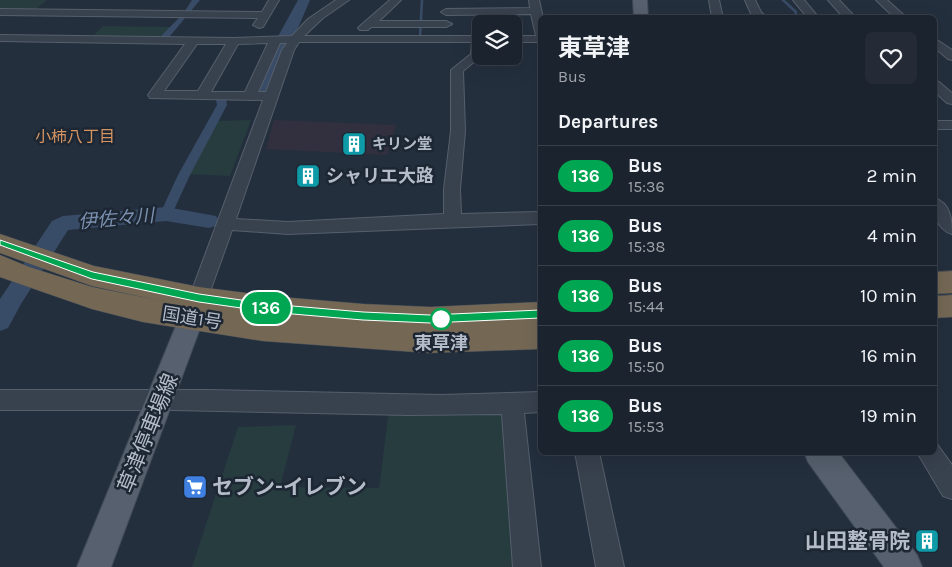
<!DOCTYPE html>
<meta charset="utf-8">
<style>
:root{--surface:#1b232e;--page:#242b36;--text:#f1f3f6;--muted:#a0a4aa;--line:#39404a}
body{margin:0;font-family:Karla,"Noto Sans JP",sans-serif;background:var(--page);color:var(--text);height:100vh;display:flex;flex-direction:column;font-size:19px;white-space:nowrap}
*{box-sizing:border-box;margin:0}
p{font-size:16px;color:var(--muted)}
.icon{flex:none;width:28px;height:28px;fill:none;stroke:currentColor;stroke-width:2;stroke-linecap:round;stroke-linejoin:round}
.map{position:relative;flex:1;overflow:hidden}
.details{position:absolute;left:538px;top:15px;width:399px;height:440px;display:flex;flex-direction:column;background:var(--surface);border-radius:8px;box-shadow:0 5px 20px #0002,0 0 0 1px var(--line)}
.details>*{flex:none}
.badge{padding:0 10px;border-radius:16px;font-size:18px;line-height:32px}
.tools{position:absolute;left:472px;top:15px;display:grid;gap:10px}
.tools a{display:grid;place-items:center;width:50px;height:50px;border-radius:8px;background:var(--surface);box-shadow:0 5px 20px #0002,0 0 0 1px var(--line);font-size:25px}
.map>.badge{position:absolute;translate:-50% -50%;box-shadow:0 0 0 2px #fff}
h2{padding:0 20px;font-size:19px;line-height:45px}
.round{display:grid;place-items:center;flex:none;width:52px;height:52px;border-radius:8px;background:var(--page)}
.summary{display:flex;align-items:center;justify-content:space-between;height:85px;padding:0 20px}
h1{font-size:24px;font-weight:700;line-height:38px}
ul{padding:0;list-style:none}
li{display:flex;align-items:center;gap:15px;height:60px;padding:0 20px;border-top:1px solid var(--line)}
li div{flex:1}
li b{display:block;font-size:19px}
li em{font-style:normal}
li .badge{min-width:55px;font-weight:700;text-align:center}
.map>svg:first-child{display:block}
.medical{fill:#32303f}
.green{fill:#263c3f}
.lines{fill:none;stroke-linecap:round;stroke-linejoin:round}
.stream{stroke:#394c67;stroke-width:2.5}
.canal{fill:#394c67;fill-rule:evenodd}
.river{fill:#394c67;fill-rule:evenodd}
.minor-casing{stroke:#565f6c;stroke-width:2}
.major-casing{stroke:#414a57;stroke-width:2}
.highway-casing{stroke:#434c59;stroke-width:1}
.minor{fill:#38414e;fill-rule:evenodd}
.major{fill:#56606e;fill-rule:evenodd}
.highway{fill:#746855;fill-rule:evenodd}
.line{fill:#00a651;stroke:#fff}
.stop-dot{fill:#fff;stroke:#00a651;stroke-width:2.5}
.labels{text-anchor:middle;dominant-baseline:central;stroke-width:5;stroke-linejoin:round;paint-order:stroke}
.far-poi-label{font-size:15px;font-weight:bold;fill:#b4bcc9;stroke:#1d2633;text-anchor:start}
.far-neighbourhood-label{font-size:16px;fill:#d59563;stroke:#1d2633}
.poi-label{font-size:18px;font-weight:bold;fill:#b4bcc9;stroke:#1d2633;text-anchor:start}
.street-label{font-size:18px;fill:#b4bcc9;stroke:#1d2633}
.stop-label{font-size:18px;font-weight:bold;fill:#b4bcc9;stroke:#1d2633}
.water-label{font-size:19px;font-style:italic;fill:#7c92b1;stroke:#1d2633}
.near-street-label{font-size:21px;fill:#b4bcc9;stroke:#1d2633}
.near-poi-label{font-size:21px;font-weight:bold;fill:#b4bcc9;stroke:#1d2633;text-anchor:start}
</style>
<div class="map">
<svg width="952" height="567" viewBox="0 0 952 567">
<rect width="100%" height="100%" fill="#242f3e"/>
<!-- medical -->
<path class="medical" d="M 274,120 L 396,125 L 387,155 L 266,149 Z"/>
<!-- green -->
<path class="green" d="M 0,0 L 47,0 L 35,10 L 0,11 Z
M 103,26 L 172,27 L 161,39 L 95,38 L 93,36 Z
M 251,120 L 230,176 L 186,174 L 216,121 Z
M 389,408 L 508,410 L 518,567 L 192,567 L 238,427 L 296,425 L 280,487 L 379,488 Z"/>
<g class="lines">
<!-- stream -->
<path class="stream" d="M 783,0 L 796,12 L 795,18
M 420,37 L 422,0"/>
<!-- canal -->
<path class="canal" d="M 192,0 L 200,0 L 170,36 L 170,40 L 162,39 L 162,35 L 183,14 Z
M 221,96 L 226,99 L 227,105 L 190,175 L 172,214 L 166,218 L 162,217 L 160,214 L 178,175 L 217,105 L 216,99 Z"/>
<!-- river -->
<path class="river" d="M 298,0 L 310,0 L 298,28 L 288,41 L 268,95 L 266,98 L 254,98 L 252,95 L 275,42 Z
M 166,207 L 216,216 L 219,221 L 216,226 L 209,228 L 166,221 L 68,230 L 21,304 L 8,328 L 0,331 L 0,299 L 52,221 L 63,216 Z"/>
<defs>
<path id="minor" d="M 269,0 L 279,0 L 263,27 L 259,28 L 253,25 L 258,18 L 0,15 L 0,9 L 262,12 Z
M 336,0 L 349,0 L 323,18 L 304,36 L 481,36 L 481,56 L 463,71 L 465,131 L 460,189 L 461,214 L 540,212 L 540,224 L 288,234 L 232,230 L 206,303 L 199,306 L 192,303 L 189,298 L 263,100 L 150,98 L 148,95 L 185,44 L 0,41 L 0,35 L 234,38 L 292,36 L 308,19 ZM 299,42 L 472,42 L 471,54 L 451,70 L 451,131 L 444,189 L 444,214 L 288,222 L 236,219 L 294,50 ZM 268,43 L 245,92 L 211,92 L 238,44 ZM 280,43 L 287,43 L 282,50 L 266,92 L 258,92 ZM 197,44 L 226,44 L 198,91 L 164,91 Z
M 390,0 L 401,0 L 379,21 L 446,21 L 452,24 L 446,27 L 371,27 L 368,30 L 360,30 L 358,28 L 360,26 Z
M 529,0 L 539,0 L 543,18 L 540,18 L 540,42 L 514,42 L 514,36 L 536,36 L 531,14 L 446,15 L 441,12 L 446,9 L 530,8 Z
M 709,0 L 719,0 L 723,18 L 712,18 Z
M 745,0 L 755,0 L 761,12 L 767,18 L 752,16 Z
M 793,0 L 804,0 L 819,18 L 808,18 Z
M 828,0 L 839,0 L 856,18 L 844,18 Z
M 876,0 L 887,0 L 907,18 L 895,18 Z
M 934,38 L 952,50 L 952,60 L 948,59 L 934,47 Z
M 934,81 L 939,82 L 952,93 L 952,104 L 947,103 L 934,91 Z
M 934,121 L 952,121 L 952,129 L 934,129 Z
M 934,198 C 951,203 952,220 952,234 C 936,229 933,212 934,198 Z
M 0,390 L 207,390 L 441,395 L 540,392 L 540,412 L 524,413 L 541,567 L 513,567 L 502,414 L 408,415 L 172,410 L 0,410 Z
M 934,442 L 937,444 L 952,465 L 952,499 L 943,496 L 917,452 L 934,452 Z
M 575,452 L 599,452 L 624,567 L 596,567 Z"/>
<path id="major" d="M 633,0 L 647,0 L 648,18 L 634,18 Z
M 199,289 L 208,292 L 211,299 L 111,567 L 77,567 L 187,299 L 190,292 Z
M 804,452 L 838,452 L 917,555 L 922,567 L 884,567 L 808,462 Z"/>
<path id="highway" d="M 0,234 L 94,266 L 199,287 L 269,296 L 363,304 L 430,307 L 540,302 L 540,349 L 429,353 L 263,341 L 143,322 L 92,309 L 0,277 L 0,255 L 29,267 L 92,287 L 162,301 L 92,286 L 0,253 Z
M 952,271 L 952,293 L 934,294 L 934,272 Z
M 952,295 L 952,317 L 934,318 L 934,296 Z"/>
</defs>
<!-- minor casing -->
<use href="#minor" class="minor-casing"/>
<!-- major casing -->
<use href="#major" class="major-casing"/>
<!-- highway casing -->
<use href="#highway" class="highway-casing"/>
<!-- minor -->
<use href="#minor" class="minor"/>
<!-- major -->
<use href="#major" class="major"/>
<!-- highway -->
<use href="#highway" class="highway"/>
</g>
<!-- line -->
<path class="line" d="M 0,240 L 93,272 L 199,294 L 269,304 L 363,312 L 430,315 L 540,310 L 545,314 L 540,318 L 430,323 L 363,320 L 269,312 L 199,302 L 92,279 L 0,245 Z"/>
<!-- icons -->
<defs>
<symbol id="building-square" viewBox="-11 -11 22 22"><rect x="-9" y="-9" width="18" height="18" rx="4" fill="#0f9aa8" stroke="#1d2633"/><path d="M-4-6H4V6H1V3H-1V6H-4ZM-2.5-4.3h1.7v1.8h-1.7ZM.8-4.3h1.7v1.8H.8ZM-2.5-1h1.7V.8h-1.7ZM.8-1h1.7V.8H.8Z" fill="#fff"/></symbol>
<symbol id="supermarket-square" viewBox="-11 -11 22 22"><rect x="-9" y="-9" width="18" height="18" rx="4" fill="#3f7fe0" stroke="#1d2633"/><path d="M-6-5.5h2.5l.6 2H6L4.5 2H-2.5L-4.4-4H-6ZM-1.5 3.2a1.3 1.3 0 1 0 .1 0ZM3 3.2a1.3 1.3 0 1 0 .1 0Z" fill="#fff"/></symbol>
</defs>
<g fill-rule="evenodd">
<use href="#building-square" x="340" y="130" width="28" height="28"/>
<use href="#building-square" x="294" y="162" width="28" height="28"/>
<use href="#supermarket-square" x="181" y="473" width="28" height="28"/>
<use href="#building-square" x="913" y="527" width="28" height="28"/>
</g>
<!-- markers -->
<circle class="stop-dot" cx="441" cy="319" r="10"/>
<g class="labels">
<!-- far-poi labels -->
<g class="far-poi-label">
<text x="372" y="144">キリン堂</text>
</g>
<!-- far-neighbourhood labels -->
<g class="far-neighbourhood-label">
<text x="75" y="136">小柿八丁目</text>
</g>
<!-- poi labels -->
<g class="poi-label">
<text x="326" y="176">シャリエ大路</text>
</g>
<!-- street labels -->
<g class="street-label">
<text transform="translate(192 318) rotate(9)">国道1号</text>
</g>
<!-- stop labels -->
<g class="stop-label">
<text x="441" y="343">東草津</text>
</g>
<!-- water labels -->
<g class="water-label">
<text transform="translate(116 219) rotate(-5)">伊佐々川</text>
</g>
<!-- near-street labels -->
<g class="near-street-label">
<text transform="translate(148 433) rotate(-68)">草津停車場線</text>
</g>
<!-- near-poi labels -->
<g class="near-poi-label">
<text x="212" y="487">セブン-イレブン</text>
<text x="910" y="541" text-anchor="end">山田整骨院</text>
</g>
</g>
</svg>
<div class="tools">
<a><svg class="icon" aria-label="layers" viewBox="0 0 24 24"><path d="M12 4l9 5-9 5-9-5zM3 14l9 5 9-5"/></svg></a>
</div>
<b class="badge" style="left:266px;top:308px;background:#00a651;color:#fff">136</b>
<section class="details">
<div class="summary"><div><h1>東草津</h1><p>Bus</p></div><a class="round"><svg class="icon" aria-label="heart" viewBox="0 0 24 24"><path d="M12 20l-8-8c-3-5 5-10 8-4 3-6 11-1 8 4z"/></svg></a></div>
<h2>Departures</h2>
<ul>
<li><span class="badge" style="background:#00a651;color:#fff">136</span><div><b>Bus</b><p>15:36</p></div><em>2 min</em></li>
<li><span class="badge" style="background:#00a651;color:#fff">136</span><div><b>Bus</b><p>15:38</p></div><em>4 min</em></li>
<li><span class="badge" style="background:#00a651;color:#fff">136</span><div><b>Bus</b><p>15:44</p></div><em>10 min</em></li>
<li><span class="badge" style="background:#00a651;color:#fff">136</span><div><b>Bus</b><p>15:50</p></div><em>16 min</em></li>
<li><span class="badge" style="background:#00a651;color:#fff">136</span><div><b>Bus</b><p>15:53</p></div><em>19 min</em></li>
</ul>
</section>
</div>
